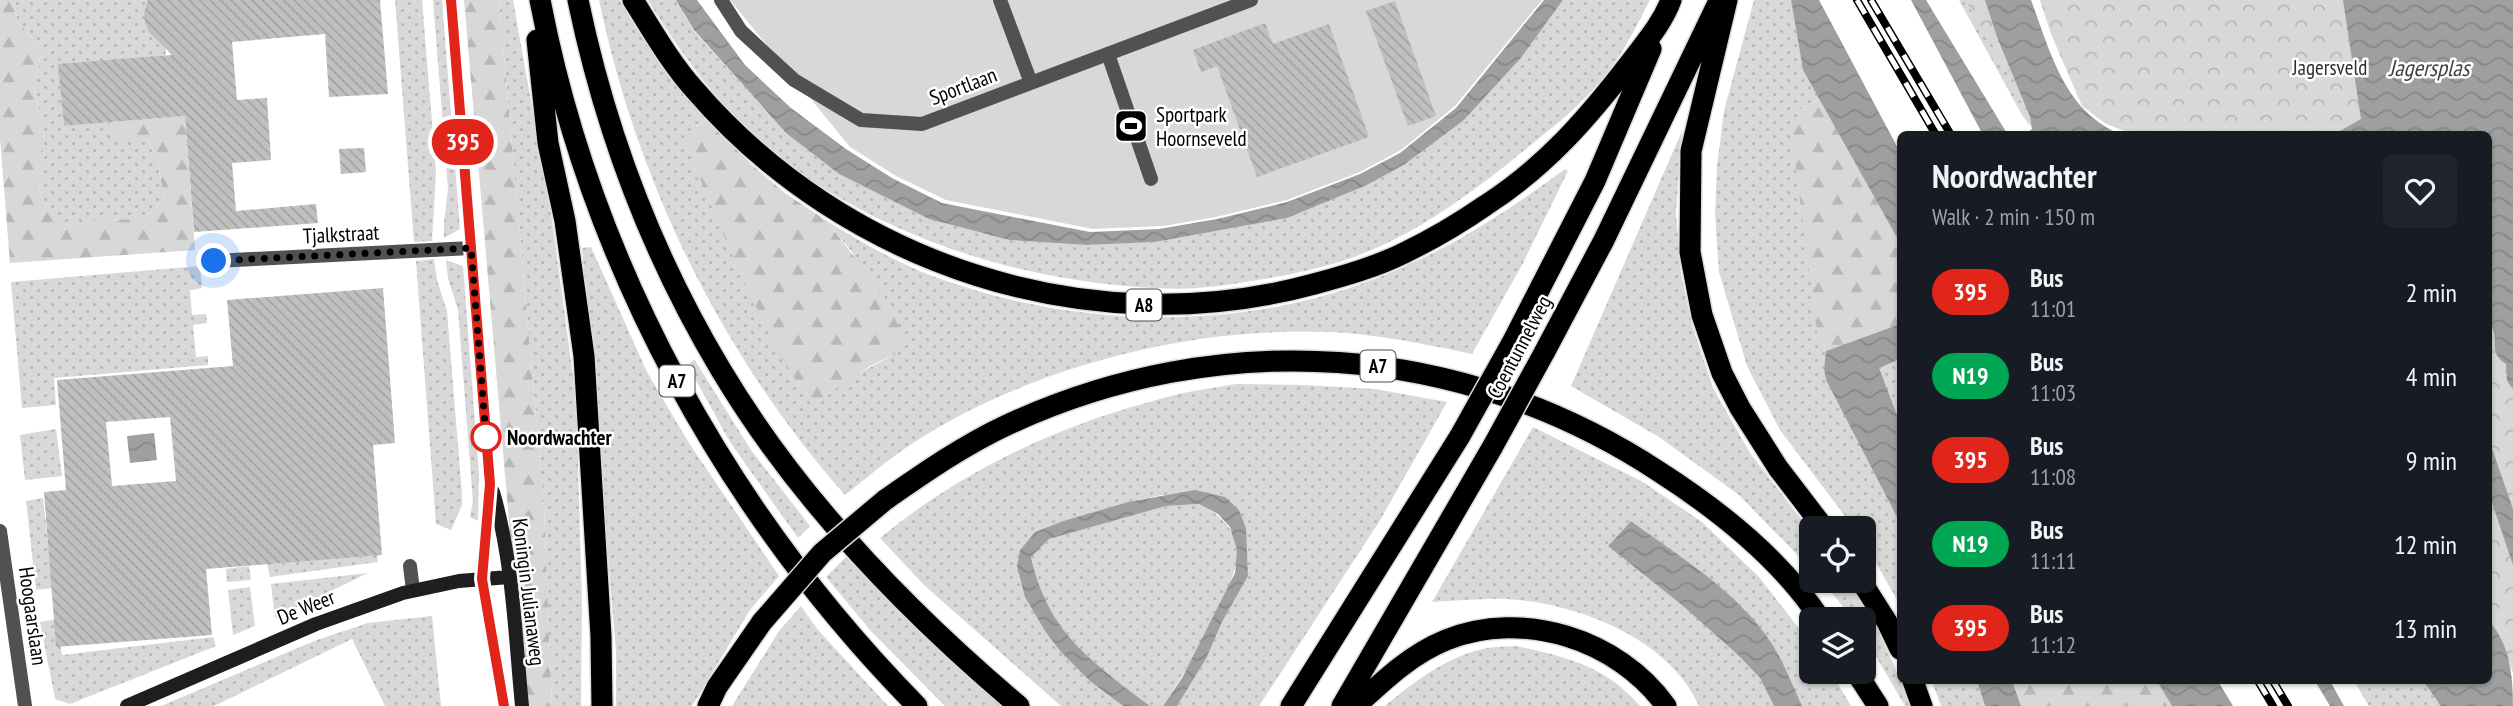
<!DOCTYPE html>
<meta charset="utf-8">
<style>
:root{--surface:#171b24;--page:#20242c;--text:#f1f3f6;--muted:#9ea1a6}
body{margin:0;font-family:"PT Sans Narrow",sans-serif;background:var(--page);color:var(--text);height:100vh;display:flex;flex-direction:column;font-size:26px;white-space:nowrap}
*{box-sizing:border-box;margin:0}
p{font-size:23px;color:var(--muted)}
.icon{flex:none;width:38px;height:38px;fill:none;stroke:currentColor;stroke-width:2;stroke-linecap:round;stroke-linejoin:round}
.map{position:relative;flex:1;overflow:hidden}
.panel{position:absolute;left:1897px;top:131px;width:595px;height:553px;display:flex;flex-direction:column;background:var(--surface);border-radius:10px;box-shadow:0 2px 5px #0004}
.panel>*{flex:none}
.badge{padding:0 14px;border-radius:23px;font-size:24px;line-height:46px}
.fabs{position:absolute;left:1799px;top:516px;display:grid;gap:14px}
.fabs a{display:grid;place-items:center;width:77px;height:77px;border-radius:10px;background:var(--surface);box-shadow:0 2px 5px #0004;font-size:35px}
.you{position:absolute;width:35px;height:35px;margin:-18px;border:5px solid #fff;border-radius:50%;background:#1a73e8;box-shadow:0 0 0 10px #1a73e833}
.map>.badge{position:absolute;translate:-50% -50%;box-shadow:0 0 0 4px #fff}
.round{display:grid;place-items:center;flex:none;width:74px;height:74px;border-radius:10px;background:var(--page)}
.overview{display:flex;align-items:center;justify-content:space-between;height:119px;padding:0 35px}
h1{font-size:33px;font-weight:600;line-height:52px}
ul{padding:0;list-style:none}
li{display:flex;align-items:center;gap:21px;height:84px;padding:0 35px}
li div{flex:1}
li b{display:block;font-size:26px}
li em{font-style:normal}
li .badge{min-width:77px;font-weight:700;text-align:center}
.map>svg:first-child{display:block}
.grass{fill:url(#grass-dots)}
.forest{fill:url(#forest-firs)}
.park{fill:url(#park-crowns)}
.pitch{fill:#d8d8d8}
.water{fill:url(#water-waves)}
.building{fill:url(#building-back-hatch);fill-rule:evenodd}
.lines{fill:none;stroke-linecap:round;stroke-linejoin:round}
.highway-casing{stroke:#dbdbdb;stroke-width:24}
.street{stroke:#515151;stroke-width:14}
.secondary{stroke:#1e1e1e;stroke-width:14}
.highway{stroke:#000;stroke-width:21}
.rail-casing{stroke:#000;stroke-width:8}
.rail{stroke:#fff;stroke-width:5;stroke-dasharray:16;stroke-linecap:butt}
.highway-bridge-casing{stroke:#dbdbdb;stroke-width:24;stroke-linecap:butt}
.highway-bridge{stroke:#000;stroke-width:21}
.line-casing{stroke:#fff;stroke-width:16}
.line{stroke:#e1251b;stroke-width:10}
.walk{stroke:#000;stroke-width:7;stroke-dasharray:0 12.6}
.stop-dot{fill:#fff;stroke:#e1251b;stroke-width:3.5}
.labels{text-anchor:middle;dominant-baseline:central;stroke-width:5;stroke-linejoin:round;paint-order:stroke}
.shield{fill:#fff;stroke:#4c4c4c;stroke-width:2}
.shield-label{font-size:19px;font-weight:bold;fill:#000}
.park-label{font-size:21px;fill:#2f2f2f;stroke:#fff}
.street-label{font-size:21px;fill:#000;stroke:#fff}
.poi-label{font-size:21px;fill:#000;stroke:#fff;text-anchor:start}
.stop-label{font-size:21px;font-weight:bold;fill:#000;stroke:#fff;text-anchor:start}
.water-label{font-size:23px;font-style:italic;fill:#404040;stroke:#fff}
</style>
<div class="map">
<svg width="2513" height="706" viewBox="0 0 2513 706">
<defs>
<pattern id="grass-dots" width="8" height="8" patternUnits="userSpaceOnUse" patternTransform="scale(1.75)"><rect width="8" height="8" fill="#d8d8d8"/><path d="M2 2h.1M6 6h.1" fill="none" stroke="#b8b8b8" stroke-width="1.8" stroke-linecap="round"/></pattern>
<pattern id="forest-firs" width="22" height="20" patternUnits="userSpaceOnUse" patternTransform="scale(1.75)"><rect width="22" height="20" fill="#d8d8d8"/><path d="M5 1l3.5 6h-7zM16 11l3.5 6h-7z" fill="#b8b8b8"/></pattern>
<pattern id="park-crowns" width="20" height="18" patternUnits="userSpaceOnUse" patternTransform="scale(1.75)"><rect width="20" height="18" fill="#d8d8d8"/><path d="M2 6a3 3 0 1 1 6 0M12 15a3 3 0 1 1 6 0" fill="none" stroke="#b8b8b8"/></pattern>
<pattern id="water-waves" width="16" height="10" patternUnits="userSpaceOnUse" patternTransform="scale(1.75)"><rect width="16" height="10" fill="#9f9f9f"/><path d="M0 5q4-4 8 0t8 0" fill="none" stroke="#878787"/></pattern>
<pattern id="building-back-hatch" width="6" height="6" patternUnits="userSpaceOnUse" patternTransform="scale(1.75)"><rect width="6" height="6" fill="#c0c0c0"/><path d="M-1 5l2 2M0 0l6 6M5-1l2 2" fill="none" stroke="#a3a3a3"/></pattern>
</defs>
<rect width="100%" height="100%" fill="#fff"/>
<!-- grass -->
<path class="grass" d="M 14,0 L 150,0 L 165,43 L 166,56 L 59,65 L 64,126 L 112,122 L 136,139 L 149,141 L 157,158 L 164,198 L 152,212 L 135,219 L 95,220 L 80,227 L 64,224 L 48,213 L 39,187 L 43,164 L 44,127 L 34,91 L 41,53 L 31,36 L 17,21 Z
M 395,0 L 422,0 L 436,172 L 432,241 L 414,242 Z
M 433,0 L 442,0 L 460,229 L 444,238 L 444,222 L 448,189 Z
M 499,0 L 513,0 L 552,220 L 576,398 L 582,600 L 581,706 L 552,706 L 544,507 Z
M 599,0 L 620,0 C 644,44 673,84 707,121 L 696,126 L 850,378 L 895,354 L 852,252 L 827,221 C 861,242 897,263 935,277 C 1081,330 1248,333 1392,272 C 1454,246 1511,209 1565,169 L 1568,171 L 1523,263 L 1472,354 C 1434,346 1396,338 1357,334 C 1211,321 1040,362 916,441 C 891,457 868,477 845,495 C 722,356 637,182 599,0 Z
M 648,0 L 676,0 L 694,31 L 786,133 L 839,174 L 929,219 L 1009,240 L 1087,245 L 1155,242 L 1287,218 L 1365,186 L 1464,120 L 1521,58 L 1563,0 L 1650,0 C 1636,26 1623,55 1603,78 C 1583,103 1557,124 1532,144 C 1482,185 1429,226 1369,251 C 1339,264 1307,271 1275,277 C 1249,282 1223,286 1197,288 C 1166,290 1136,287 1106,284 C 1006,272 910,242 825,189 C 813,181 800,174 789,166 C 730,121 686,62 648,0 Z
M 1754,0 L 1791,0 L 1803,70 L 1819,98 L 1802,109 L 1817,332 L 1826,351 L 1824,369 L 1826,380 L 1900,523 L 1900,605 L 1864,542 L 1864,528 L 1854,528 L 1780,430 L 1747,366 L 1719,272 L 1715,214 L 1717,166 L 1724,111 Z
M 1959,0 L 1985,0 L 1997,37 L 2030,117 L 2032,128 L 2022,115 Z
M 1682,131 L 1676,212 L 1681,274 L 1692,325 L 1713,388 L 1750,453 L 1811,532 L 1811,569 L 1739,495 L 1659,437 L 1571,386 Z
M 591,247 L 647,372 L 689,443 L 779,576 L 750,610 L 692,706 L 616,706 L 616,651 L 582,248 Z
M 434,259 L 437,280 L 447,311 L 462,495 L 462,505 L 451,530 L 436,524 L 416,261 Z
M 446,260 L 463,266 L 479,475 L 478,521 L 470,517 L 473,501 L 458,310 L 448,278 Z
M 200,266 L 202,288 L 190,290 L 192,315 L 206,314 L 207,323 L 193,325 L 196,357 L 208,356 L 208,365 L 54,378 L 56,405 L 22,408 L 11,282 Z
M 694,359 L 751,450 L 810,526 L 798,538 L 730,442 L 688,366 Z
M 1900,359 L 1900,423 L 1878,368 Z
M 1236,384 L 1303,385 L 1375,389 L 1447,402 L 1379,522 L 1259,706 L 1177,706 L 1206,659 L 1222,622 L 1248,576 L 1239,510 L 1162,495 L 1128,502 L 1063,521 L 1035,532 L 1020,550 L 1045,631 L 1091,682 L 1123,706 L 1061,706 L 925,586 L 880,538 C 965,468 1060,425 1167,397 C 1189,391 1213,388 1236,384 Z
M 1533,427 L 1643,482 L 1702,522 L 1759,577 L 1801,631 L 1811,645 L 1811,672 L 1831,672 L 1851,706 L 1802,706 L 1790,678 L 1745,610 L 1714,583 L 1631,521 L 1608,546 L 1683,606 L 1738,655 L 1760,678 L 1774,706 L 1699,706 C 1669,638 1577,603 1507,599 C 1483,598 1457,601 1432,602 Z
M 56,429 L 62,476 L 25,480 L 20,435 Z
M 43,498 L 53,588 L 36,590 L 26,501 Z
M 1199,504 C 1219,514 1236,528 1237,552 C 1239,585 1183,677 1163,706 L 1150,706 C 1118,682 1069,648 1050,613 C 1041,595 1036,576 1031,557 L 1049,539 L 1166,506 Z
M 377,551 L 378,562 L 270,577 L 267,564 Z
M 846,557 L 923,634 L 1008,706 L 945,706 L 870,630 L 826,577 Z
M 249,566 L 251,580 L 227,582 L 226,569 Z
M 368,573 L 275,618 L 271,584 Z
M 1822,581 L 1848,581 L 1870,612 L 1912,706 L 1905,706 L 1864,636 L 1864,620 L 1853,619 Z
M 250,587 L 255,626 L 233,635 L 228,590 Z
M 801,606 L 818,630 L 888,706 L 732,706 L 779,631 Z
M 432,616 L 441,706 L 385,706 L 352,639 L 214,706 L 161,706 L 314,641 L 368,623 Z
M 57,619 L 62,655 L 213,637 L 216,646 L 70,704 L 55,699 L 40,622 Z
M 1516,646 C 1565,656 1606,666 1640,706 L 1385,706 C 1414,682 1446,657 1483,649 C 1494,646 1505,647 1516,646 Z
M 1932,681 L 1977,681 L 1985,706 L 1941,706 Z
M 2354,681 L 2423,681 L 2441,706 L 2369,706 Z"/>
<!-- forest -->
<path class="forest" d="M 0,0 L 14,0 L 17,21 L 31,36 L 41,53 L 34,91 L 44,127 L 43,164 L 39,187 L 48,212 L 64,224 L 80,227 L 95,220 L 135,219 L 152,212 L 164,198 L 157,158 L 149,141 C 134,139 123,145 111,134 L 112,122 L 185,116 L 195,250 L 10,263 L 0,139 Z
M 464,0 L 499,0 L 544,507 L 552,706 L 525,706 Z
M 1819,98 L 1900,243 L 1900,324 L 1826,351 L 1817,332 L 1792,137 C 1796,114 1799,110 1819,98 Z
M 707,121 L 752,165 L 785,193 L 827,221 L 886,299 L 900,329 L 901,342 L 895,354 L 870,366 L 822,398 L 814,400 C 783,385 703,187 687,146 C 689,132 694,126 707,121 Z
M 2012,681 L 2157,681 L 2172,706 L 2021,706 Z"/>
<!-- park -->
<path class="park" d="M 1965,0 L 1990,0 L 2029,105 Z
M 2040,0 L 2513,0 L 2513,673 L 2502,642 L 2488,621 L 2488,135 L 2136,135 L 2106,124 L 2082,106 L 2051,34 Z"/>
<!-- pitch -->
<path class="pitch" d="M 730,0 L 1542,0 L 1455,106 L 1401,150 L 1360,172 L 1287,200 L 1216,217 L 1163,226 L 1093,229 L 946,200 L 896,176 L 850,147 Z"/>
<!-- water -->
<path class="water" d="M 676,0 L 697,0 L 745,65 L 791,108 L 846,149 L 892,178 L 942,203 L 1090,232 L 1159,229 L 1217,219 L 1287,202 L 1360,174 L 1400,153 L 1456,108 L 1544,0 L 1563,0 L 1521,58 L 1464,120 L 1405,164 L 1365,186 L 1287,218 L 1155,242 L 1087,245 L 1009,240 L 929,219 L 839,174 L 786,133 L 694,30 Z
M 1791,0 L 1819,0 L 1900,152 L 1900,243 L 1803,70 Z
M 1911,0 L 1926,0 L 2008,135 L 1983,135 Z
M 1985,0 L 2031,0 C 2046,39 2058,88 2092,117 C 2100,124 2110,129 2119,135 L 2025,135 L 2032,129 L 2030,117 L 1997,37 Z
M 2343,0 L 2513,0 L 2513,389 L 2507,381 L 2506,364 C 2486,351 2502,341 2489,322 L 2488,135 L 2333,135 L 2361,119 Z
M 1900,324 L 1900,359 L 1879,368 L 1900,423 L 1900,523 L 1826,380 L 1824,369 L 1826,351 Z
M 154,433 L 157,460 L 130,463 L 127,436 Z
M 2488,437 L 2513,509 L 2513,565 L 2489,494 Z
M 1195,490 L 1225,497 L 1239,510 L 1246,528 L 1248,576 L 1222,622 L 1206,659 L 1177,706 L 1163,706 L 1182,678 L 1235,573 L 1237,550 L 1230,527 L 1218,514 L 1199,504 L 1166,506 L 1049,539 L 1031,557 C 1048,633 1091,661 1150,706 L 1123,706 L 1091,682 L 1061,652 L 1045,631 L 1025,597 L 1017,566 L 1020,550 L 1035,532 L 1063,521 L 1128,502 Z
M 1631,521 C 1678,556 1734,589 1768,638 C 1782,658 1792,683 1802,706 L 1774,706 L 1760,678 L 1738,655 L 1683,606 L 1608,546 Z
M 2489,621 C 2510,645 2513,675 2513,706 L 2441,706 L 2423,681 L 2488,681 Z
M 1977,681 L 2012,681 L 2021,706 L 1985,706 Z
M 2157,681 L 2218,681 L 2233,706 L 2172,706 Z
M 2315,681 L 2330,681 L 2344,706 L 2330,706 Z"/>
<!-- building -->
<path class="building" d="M 148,0 L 380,0 L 388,94 L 329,97 L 325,34 L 232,42 L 237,100 L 267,98 L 271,160 L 232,163 L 236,211 L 316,204 L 318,223 L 194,232 L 185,116 L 64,126 L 58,64 L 172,55 L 149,32 L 145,23 L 144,13 Z
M 1395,1 L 1436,116 L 1408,126 L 1366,11 Z
M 1265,23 L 1273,44 L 1329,24 L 1369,137 L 1257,177 L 1217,66 L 1201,72 L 1193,50 Z
M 364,148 L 366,172 L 341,174 L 339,149 Z
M 383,288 L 395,443 L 373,445 L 382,555 L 206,569 L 212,635 L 56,647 L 44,492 L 66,490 L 57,380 L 233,366 L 227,300 ZM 170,417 L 176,481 L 112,486 L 106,422 Z"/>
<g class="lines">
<defs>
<path id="highway" d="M 540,0 C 591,266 728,514 917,706
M 578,0 C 605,130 652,255 721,370 C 798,499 904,609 1019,706
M 633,0 C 652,30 670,62 694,89 C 845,265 1090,345 1314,284 C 1344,276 1376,267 1404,253 C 1433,239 1460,223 1486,205 C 1546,166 1587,119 1630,63 C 1645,43 1662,24 1671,0
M 1727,0 L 1691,151 L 1690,252 L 1702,315 L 1722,373 L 1740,408 L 1778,468 L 1824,528
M 537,40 L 548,143 L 565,221 L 584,356 L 601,636 L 602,706
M 1514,339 L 1595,181 L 1651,49
M 1544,353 L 1604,240 L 1717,5
M 885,500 C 924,473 964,445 1007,425 C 1220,326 1461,342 1658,471 C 1719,510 1781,559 1821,620
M 1861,581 L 1887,622 L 1900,649
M 1856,672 L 1878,706
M 1913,681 L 1922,706
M 708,706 L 717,687 L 762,622
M 1291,706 L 1460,436
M 1342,706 L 1493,446
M 1356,706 C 1383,681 1411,654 1446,640 C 1523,609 1618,639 1666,706"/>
</defs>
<!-- highway casing -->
<use href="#highway" class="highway-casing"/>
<!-- street -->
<path class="street" d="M 721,0 L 741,31 L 794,80 L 861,120 L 922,124 L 1251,0
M 1000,0 L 1031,83
M 1108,54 L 1151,179
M 214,261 L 471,248
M 0,531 L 25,706
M 410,566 L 413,590"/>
<!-- secondary -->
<path class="secondary" d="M 451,0 L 490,484 L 482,579 L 504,706
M 493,492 C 513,561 515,634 522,706
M 127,706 L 316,624 L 403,593 L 459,581 L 509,577"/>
<!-- highway -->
<use href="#highway" class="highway"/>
<defs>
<path id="rail" d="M 1857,0 L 1936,135
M 1871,0 L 1951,135
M 2258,681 L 2273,706
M 2273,681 L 2288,706"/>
</defs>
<!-- rail casing -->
<use href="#rail" class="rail-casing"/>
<!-- rail -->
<use href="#rail" class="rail"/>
<defs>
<path id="highway-bridge" d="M 1460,436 L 1514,339
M 1493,446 L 1544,353
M 762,622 L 822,553 L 885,500"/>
</defs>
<!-- highway-bridge casing -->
<use href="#highway-bridge" class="highway-bridge-casing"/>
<!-- highway-bridge -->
<use href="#highway-bridge" class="highway-bridge"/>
</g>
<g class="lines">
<defs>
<path id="line" d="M 451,0 L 490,484 L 482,579 L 504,706"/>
</defs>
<!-- line casing -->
<use href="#line" class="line-casing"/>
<!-- line -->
<use href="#line" class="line"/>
<!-- walk -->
<path class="walk" d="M 214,261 L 471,248 L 486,437"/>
</g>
<!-- icons -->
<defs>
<symbol id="stadium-square" viewBox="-11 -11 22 22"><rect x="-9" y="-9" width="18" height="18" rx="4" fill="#000" stroke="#fff"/><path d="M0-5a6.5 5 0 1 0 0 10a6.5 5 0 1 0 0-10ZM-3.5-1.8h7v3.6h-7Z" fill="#fff"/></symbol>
</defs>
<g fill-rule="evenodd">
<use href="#stadium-square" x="1112" y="107" width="38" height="38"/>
</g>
<!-- markers -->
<circle class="stop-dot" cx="486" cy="437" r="14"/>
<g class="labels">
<!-- shield labels -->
<g class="shield">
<rect x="1126.5" y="289.5" width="35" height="31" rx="5"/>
<rect x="1360.5" y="350.5" width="35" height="31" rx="5"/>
<rect x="659.5" y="365.5" width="35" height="31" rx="5"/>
</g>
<g class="shield-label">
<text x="1144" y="305">A8</text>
<text x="1378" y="366">A7</text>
<text x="677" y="381">A7</text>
</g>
<!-- park labels -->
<g class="park-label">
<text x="2330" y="67">Jagersveld</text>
</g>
<!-- street labels -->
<g class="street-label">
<text transform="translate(963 86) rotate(-21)">Sportlaan</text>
<text transform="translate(341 234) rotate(-3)">Tjalkstraat</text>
<text transform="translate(1519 347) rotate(-62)">Coentunnelweg</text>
<text transform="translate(529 592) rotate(83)">Koningin Julianaweg</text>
<text transform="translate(306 607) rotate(-22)">De Weer</text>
<text transform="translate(33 616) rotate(82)">Hoogaarslaan</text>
</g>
<!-- poi labels -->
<g class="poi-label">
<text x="1156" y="114">Sportpark<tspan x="1156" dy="24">Hoornseveld</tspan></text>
</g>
<!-- stop labels -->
<g class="stop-label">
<text x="507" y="437">Noordwachter</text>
</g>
<!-- water labels -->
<g class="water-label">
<text x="2429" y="67">Jagersplas</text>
</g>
</g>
</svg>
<div class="fabs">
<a><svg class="icon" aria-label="locate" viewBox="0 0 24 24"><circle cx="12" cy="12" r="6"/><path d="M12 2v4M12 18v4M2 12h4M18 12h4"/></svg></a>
<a><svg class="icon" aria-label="layers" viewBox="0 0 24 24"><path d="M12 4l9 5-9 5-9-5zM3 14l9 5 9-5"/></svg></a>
</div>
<div class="you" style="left:214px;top:261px"></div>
<b class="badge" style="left:463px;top:142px;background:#e1251b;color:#fff">395</b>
<section class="panel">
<div class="overview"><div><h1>Noordwachter</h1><p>Walk · 2 min · 150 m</p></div><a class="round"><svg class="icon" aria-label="heart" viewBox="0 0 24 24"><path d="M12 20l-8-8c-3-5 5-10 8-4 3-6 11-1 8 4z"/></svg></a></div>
<ul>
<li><span class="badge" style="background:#e1251b;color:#fff">395</span><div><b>Bus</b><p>11:01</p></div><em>2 min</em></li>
<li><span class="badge" style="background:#00a651;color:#fff">N19</span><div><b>Bus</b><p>11:03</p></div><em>4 min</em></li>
<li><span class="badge" style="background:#e1251b;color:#fff">395</span><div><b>Bus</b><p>11:08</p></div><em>9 min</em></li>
<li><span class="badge" style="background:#00a651;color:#fff">N19</span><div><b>Bus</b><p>11:11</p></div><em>12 min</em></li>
<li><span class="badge" style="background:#e1251b;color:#fff">395</span><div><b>Bus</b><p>11:12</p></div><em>13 min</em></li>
</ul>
</section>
</div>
